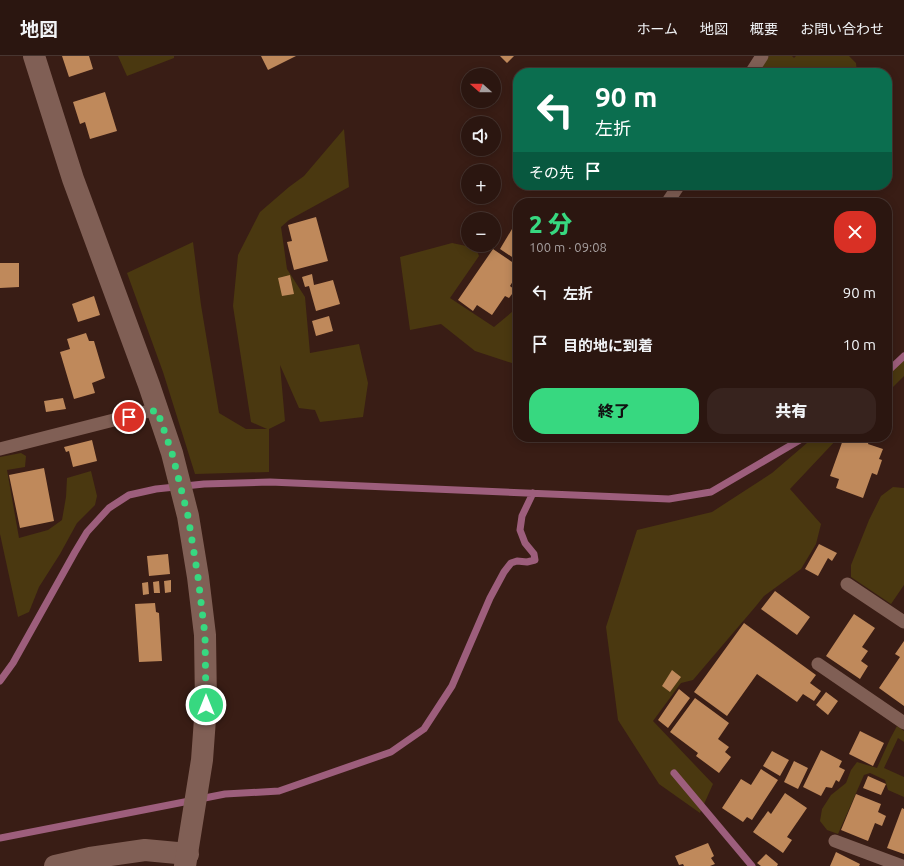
<!DOCTYPE html>
<html lang="ja">
<meta charset="utf-8">
<style>
:root{--surface:#2b1610;--page:#37231e;--text:#f1f3f6;--muted:#a69f9f;--line:#473530;--accent:#37d880}
body{margin:0;font-family:Ubuntu,"Noto Sans JP",sans-serif;background:var(--page);color:var(--text);height:100vh;display:flex;flex-direction:column;font-size:15px;white-space:nowrap}
*{box-sizing:border-box;margin:0}
p{font-size:13px;color:var(--muted)}
.icon{flex:none;width:22px;height:22px;fill:none;stroke:currentColor;stroke-width:2;stroke-linecap:round;stroke-linejoin:round}
.map{position:relative;flex:1;overflow:hidden}
.details{position:absolute;left:513px;top:142px;width:379px;height:244px;display:flex;flex-direction:column;background:var(--surface);border-radius:16px;box-shadow:0 2px 10px #0003,0 0 0 1px var(--line)}
.details>*{flex:none}
.banner{position:absolute;left:513px;top:12px;width:379px;height:122px;border-radius:16px;box-shadow:0 2px 10px #0003,0 0 0 1px var(--line);background:#0b6e4f;color:#fff;overflow:hidden}
.needle{width:26px;rotate:291deg}
.fabs{position:absolute;left:461px;top:12px;display:grid;gap:8px}
.fabs a{display:grid;place-items:center;width:40px;height:40px;border-radius:50%;background:var(--surface);box-shadow:0 2px 10px #0003,0 0 0 1px var(--line);font-size:20px}
.pin{position:absolute;display:grid;place-items:center;width:34px;height:34px;color:#fff;margin:-17px;border:2px solid #fff;border-radius:50%;box-shadow:0 1px 4px #0007}
.me{position:absolute;width:44px;margin:-22px;rotate:0deg;stroke-linejoin:round;filter:drop-shadow(0 0 3px #0008)}
.turn{display:flex;align-items:center;gap:14px;height:84px;padding:0 16px;font-size:18px}
.turn .icon{width:52px;height:52px;stroke-width:2.5}
.turn b{display:block;font-size:28px;line-height:34px}
.then{display:flex;align-items:center;height:38px;padding:0 16px;background:#0003;gap:8px;font-size:15px}
.round{display:grid;place-items:center;flex:none;width:42px;height:42px;border-radius:16px;background:var(--page)}
.head{display:flex;align-items:center;justify-content:space-between;height:68px;padding:0 16px}
h1{font-size:24px;font-weight:800;line-height:30px;color:var(--accent)}
.button{display:flex;gap:8px;margin-top:auto;padding:8px 16px}
.button a{flex:1;height:46px;border-radius:16px;background:var(--accent);color:#111;font-size:16px;font-weight:800;line-height:46px;text-align:center}
.button a+a{background:var(--page);color:var(--text)}
ul{padding:0;list-style:none}
li{display:flex;align-items:center;gap:12px;height:52px;padding:0 16px}
li div{flex:1}
li b{display:block;font-size:15px}
li em{font-style:normal}
header{display:flex;align-items:center;gap:24px;box-sizing:border-box;height:56px;padding:0 20px;background:var(--surface);border-bottom:1px solid var(--line)}
header strong{font-size:19px}
nav{display:flex;gap:22px;margin-inline-start:auto;font-size:14px}
.map>svg:first-child{display:block}
.green{fill:#4a3810}
.lines{fill:none;stroke-linecap:round;stroke-linejoin:round}
.stream{stroke:#9d5e7c;stroke-width:7}
.building{fill:#bf895b}
.service{stroke:#805f55;stroke-width:13}
.minor{stroke:#805f55;stroke-width:22}
.tertiary{stroke:#805f55;stroke-width:22}
.route{stroke:#37d880;stroke-width:7;stroke-dasharray:0 12.6}
</style>
<header>
<strong>地図</strong>
<nav><a>ホーム</a><a>地図</a><a>概要</a><a>お問い合わせ</a></nav>
</header>
<div class="map">
<svg width="904" height="810" viewBox="0 0 904 810">
<rect width="100%" height="100%" fill="#391d15"/>
<!-- green -->
<path class="green" d="M118 0H174V2L127 20Z
M769 0H792L794 2 796 0H849L856 7 857 17H758Z
M344 73 349 131 289 164 281 171 287 213 305 241 310 297 359 288 368 327 363 361 320 366 315 354 299 352 280 309 285 365 269 373V416L195 418 163 316 127 217 193 186 201 249 219 357 246 373H267L251 366 233 250 238 199 260 156 289 131 304 120Z
M452 187 476 192 479 200 450 242 494 271 518 251V309L475 295 441 268 410 274 400 201Z
M904 304V320L887 337V319Z
M814 381H839L790 433 821 468 816 488 801 513 764 540 756 550 693 624 681 627 653 665 713 728 700 757 659 728 618 664 606 571 637 474 712 456 772 417Z
M21 397 26 400 25 411 7 414 19 482 48 474 62 464 66 441 67 422 91 415 97 440 95 449 77 467 60 498 39 531 29 556 18 561 0 478V401Z
M893 431 904 432V529L891 548 851 521V509L869 464 881 440Z
M897 670 904 675V686L898 682 884 712 904 721V741L888 734 885 724 870 717 864 719 838 778 827 774 820 765 822 753 831 739 846 727 851 714 857 706 877 712 890 683Z"/>
<g class="lines">
<!-- stream -->
<path class="stream" d="M887 316 904 300
M0 625 13 607 75 496 87 476 109 452 129 439 156 433 204 428 270 426 669 443 711 436 805 381
M674 717 752 810
M0 782 225 738 279 735 391 696 424 673 452 630 490 542 504 516 511 507 517 505 527 506 535 504 534 498 525 487 520 474 522 460 533 437"/>
</g>
<!-- building -->
<path class="building" d="M62 0H89L93 13 69 21Z
M261 0H296L268 14Z
M500 0H514L507 7Z
M105 36 117 75 90 83 85 66 80 68 73 46Z
M316 161 328 205 294 214 287 186 292 185 288 169Z
M512 173 518 177V205L500 193Z
M493 193 518 210 513 217 516 220 510 230 515 234 509 242 505 240 492 259 477 249 473 255 458 244Z
M0 207H19V231L0 232Z
M312 218 314 229 333 224 340 248 316 255 309 230 305 231 302 221Z
M290 219 294 238 282 240 278 222Z
M94 240 100 259 78 266 72 248Z
M329 260 333 275 316 280 312 265Z
M86 277 89 285H94L105 322 92 327 95 337 74 343 60 296 70 293 67 283Z
M63 342 66 353 46 356 44 345Z
M844 381H870L868 388 883 393 879 403 882 404 877 419 872 417 863 442 836 432 839 423 830 420Z
M92 384 97 405 73 411 69 395 66 396 64 391Z
M44 412 54 465 20 472 9 419Z
M819 488 837 497 832 505 828 502 818 520 805 513Z
M168 498 170 518 149 520 147 500Z
M171 524V536L165 537 164 525Z
M159 525 160 537H154L153 526Z
M148 526 149 538 143 539 142 527Z
M775 535 810 561 797 579 761 553Z
M155 547 156 556 159 557 162 605 139 606 135 548Z
M854 558 875 572 862 591 868 595 861 605 868 610 860 623 826 600Z
M744 567 816 619 810 627 821 635 814 645 803 638 797 646 757 618 727 660 694 636Z
M904 585V650L879 632 900 601 895 598Z
M672 614 681 621 670 636 662 630Z
M679 633 690 642 668 672 658 664Z
M826 636 838 645 828 659 816 649Z
M695 642 729 667 718 683 729 691 725 696 731 701 719 717 696 700 698 697 670 676Z
M860 675 884 687 873 710 849 698Z
M821 694 842 705 839 711 845 714 839 726 836 724 832 732 826 731 821 740 803 731Z
M772 695 789 704 780 720 763 710Z
M794 705 808 712 798 733 784 726Z
M761 713 778 724 752 764 747 761 743 766 722 752 741 723 751 729Z
M868 720 886 728 881 739 863 732Z
M785 737 807 752 787 781 792 784 783 797 753 776 768 755 771 758Z
M856 738 881 748 878 756 886 760 882 770 875 767 868 785 841 774Z
M902 752 904 753V798L887 792Z
M708 787 714 800 711 802 715 808 710 810H684L683 808 679 809 675 800Z
M836 796 860 808 859 810H830Z
M766 798 778 808 777 810H761L757 807Z"/>
<g class="lines">
<!-- service -->
<path class="service" d="M751 17 762 0
M667 147 679 129
M0 393 157 353
M847 528 904 566
M818 608 904 667
M835 785 902 810"/>
<!-- minor -->
<path class="minor" d="M55 810 90 802 145 794 188 798"/>
<!-- tertiary -->
<path class="tertiary" d="M34 0 73 123 149 329 172 397 188 460 198 521 205 579 206 649 202 704 185 810"/>
</g>
<g class="lines">
<!-- route -->
<path class="route" d="M129 361 157 354 172 397 188 460 198 521 205 579 206 649"/>
</g>
</svg>
<div class="fabs">
<a><svg class="needle" viewBox="-14 -14 28 28"><path d="M0-13l5 13h-10z" fill="#e53935"/><path d="M0 13l5-13h-10z" fill="#a69f9f"/></svg></a>
<a><svg class="icon" aria-label="sound" viewBox="0 0 24 24"><path d="M4 9h4l5-4v14l-5-4H4zM17 9q2 3 0 6"/></svg></a>
<a>+</a>
<a>−</a>
</div>
<div class="pin" style="left:129px;top:361px;background:#d93025"><svg class="icon" aria-label="arrive" viewBox="0 0 24 24"><path d="M6 21V4h12l-3 4 3 4H6"/></svg></div>
<svg class="me" style="left:206px;top:649px" viewBox="-20 -20 40 40"><circle r="17" fill="#37d880" stroke="#fff" stroke-width="3"/><path d="M0-11L8 9 0 5-8 9z" fill="#fff"/></svg>
<div class="banner">
<div class="turn"><svg class="icon" aria-label="left" viewBox="0 0 24 24"><path d="M17 20v-9H6M10 6l-5 5 5 5"/></svg><div><b>90 m</b>左折</div></div>
<div class="then">その先<svg class="icon" aria-label="arrive" viewBox="0 0 24 24"><path d="M6 21V4h12l-3 4 3 4H6"/></svg></div>
</div>
<section class="details">
<div class="head"><div><h1>2 分</h1><p>100 m · 09:08</p></div><a class="round" style="background:#d93025;color:#fff"><svg class="icon" aria-label="close" viewBox="0 0 24 24"><path d="M6 6l12 12M18 6L6 18"/></svg></a></div>
<ul>
<li><svg class="icon" aria-label="left" viewBox="0 0 24 24"><path d="M17 20v-9H6M10 6l-5 5 5 5"/></svg><div><b>左折</b></div><em>90 m</em></li>
<li><svg class="icon" aria-label="arrive" viewBox="0 0 24 24"><path d="M6 21V4h12l-3 4 3 4H6"/></svg><div><b>目的地に到着</b></div><em>10 m</em></li>
</ul>
<div class="button"><a>終了</a><a>共有</a></div>
</section>
</div>
